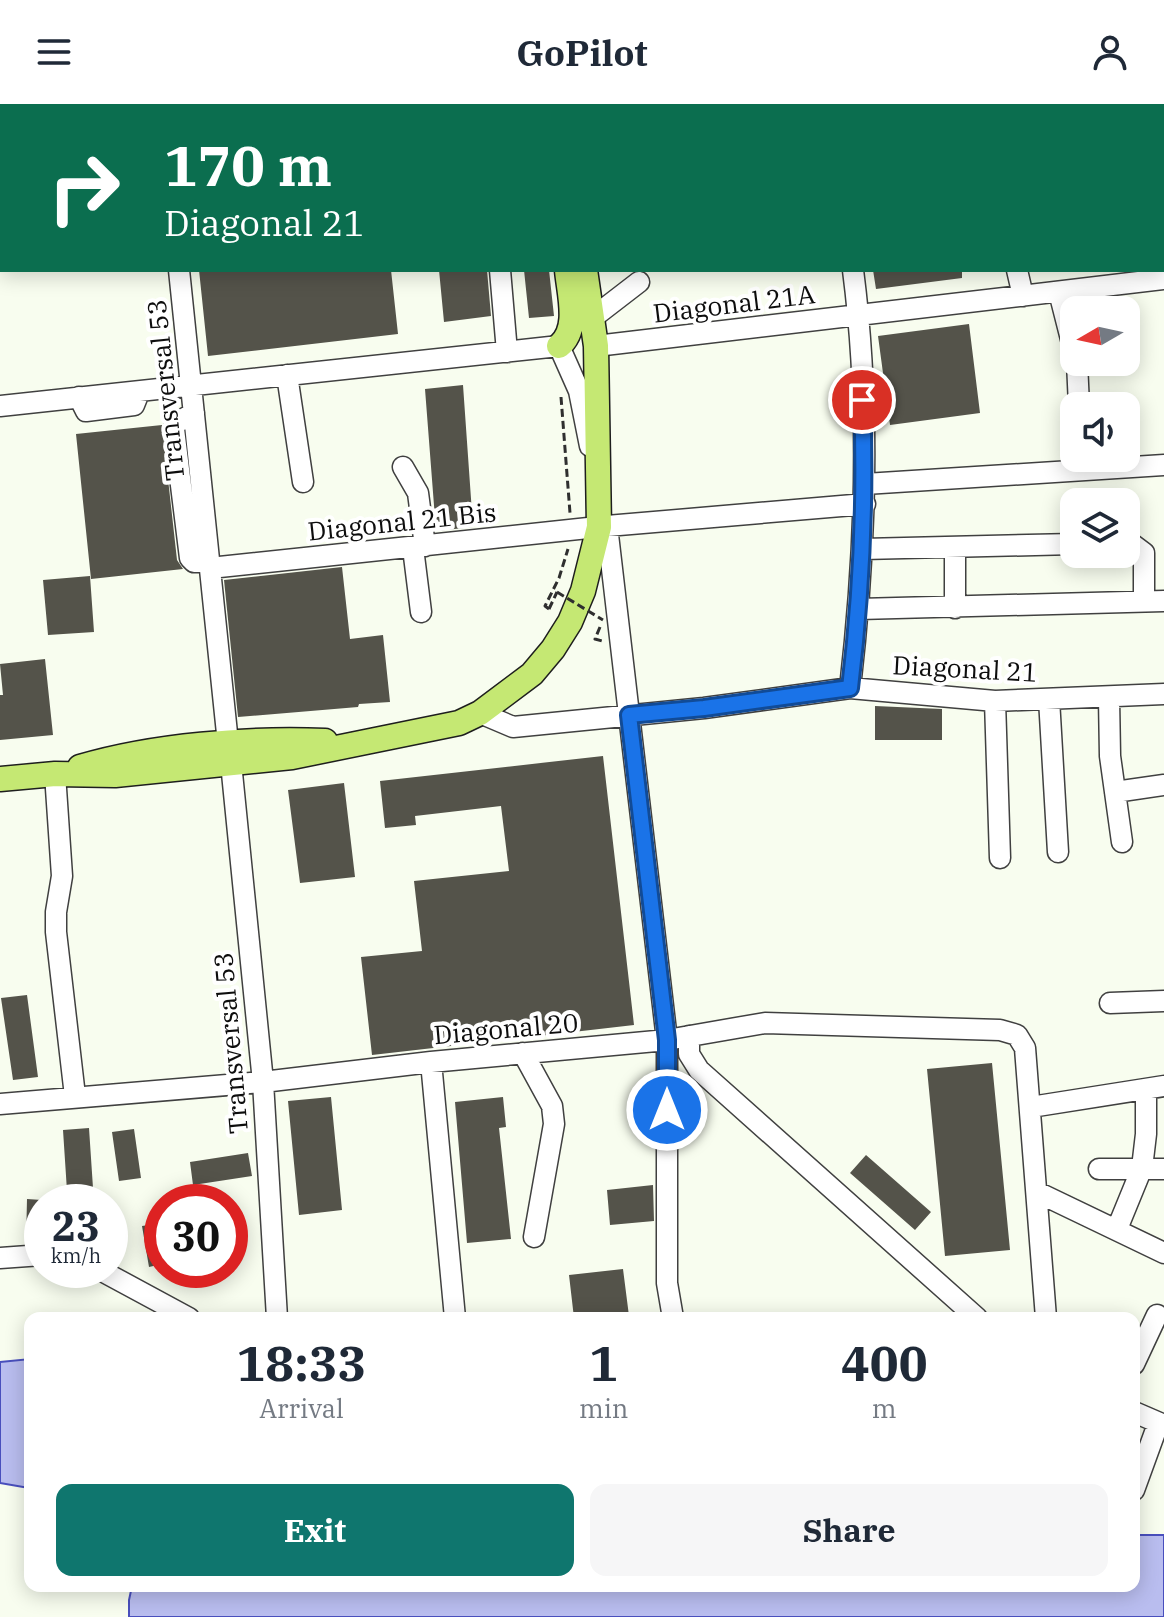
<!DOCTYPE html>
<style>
:root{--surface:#fff;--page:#f6f6f7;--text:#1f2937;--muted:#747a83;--accent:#0f766e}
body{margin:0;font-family:"IBM Plex Serif",serif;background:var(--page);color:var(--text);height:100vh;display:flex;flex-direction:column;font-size:30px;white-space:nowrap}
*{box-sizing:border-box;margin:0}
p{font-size:26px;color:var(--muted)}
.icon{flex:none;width:44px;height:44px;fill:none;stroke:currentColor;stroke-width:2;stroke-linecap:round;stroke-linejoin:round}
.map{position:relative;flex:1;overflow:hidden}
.side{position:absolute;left:24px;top:1208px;width:1116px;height:280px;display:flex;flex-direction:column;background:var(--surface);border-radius:16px;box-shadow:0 4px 20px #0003}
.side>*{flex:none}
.top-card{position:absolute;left:0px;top:0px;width:1164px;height:168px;box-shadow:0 4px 20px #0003;background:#0b6e4f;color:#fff;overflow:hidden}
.needle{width:52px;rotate:261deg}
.buttons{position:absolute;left:1060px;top:192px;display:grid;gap:16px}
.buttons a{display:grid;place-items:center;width:80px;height:80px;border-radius:16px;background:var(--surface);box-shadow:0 4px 20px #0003;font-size:40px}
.speed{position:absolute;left:24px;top:1080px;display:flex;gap:16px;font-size:40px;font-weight:700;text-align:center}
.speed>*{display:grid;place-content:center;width:104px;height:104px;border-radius:50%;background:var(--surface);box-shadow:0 4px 20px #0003;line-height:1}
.speed small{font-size:20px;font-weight:400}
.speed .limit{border:12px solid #d22;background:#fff;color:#111}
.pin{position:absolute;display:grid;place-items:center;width:68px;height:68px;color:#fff;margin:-34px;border:4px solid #fff;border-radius:50%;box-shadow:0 2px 8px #0007}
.me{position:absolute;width:88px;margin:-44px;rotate:0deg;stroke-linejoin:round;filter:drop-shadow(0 0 6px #0008)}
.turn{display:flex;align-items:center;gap:28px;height:168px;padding:0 32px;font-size:36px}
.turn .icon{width:104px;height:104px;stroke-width:2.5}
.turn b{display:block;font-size:56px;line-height:68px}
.eta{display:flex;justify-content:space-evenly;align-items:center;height:136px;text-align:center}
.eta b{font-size:48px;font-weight:700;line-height:56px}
.action{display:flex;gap:16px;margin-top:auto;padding:16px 32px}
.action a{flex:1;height:92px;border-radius:16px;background:var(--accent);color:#fff;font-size:32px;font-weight:700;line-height:92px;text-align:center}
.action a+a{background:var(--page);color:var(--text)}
header{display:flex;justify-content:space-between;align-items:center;height:104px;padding:0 32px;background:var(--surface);font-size:36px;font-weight:700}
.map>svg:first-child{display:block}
.water{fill:#b9bdef;stroke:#494fbd;stroke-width:2}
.building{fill:#54534a}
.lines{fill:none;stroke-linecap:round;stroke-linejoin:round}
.minor-casing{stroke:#404040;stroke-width:23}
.major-casing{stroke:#1e1e1e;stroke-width:27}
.path{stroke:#2f2f2f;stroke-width:3;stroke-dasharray:8 4;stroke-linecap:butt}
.minor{stroke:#fff;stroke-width:20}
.major{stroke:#c5e873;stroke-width:24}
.path-bridge{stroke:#2f2f2f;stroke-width:3;stroke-dasharray:8 4;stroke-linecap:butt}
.route-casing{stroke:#114b97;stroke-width:20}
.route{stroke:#1a73e8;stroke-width:14}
.labels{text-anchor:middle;stroke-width:8;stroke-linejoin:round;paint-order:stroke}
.street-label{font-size:26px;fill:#0d0d0d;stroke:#fff}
</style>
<header><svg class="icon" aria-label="menu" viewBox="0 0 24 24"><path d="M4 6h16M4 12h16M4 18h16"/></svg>GoPilot<svg class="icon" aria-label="person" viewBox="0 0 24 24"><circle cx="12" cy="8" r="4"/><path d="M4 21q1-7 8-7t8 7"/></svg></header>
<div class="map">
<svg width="1164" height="1513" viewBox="0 0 1164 1513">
<rect width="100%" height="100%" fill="#f8fdef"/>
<!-- water -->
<path class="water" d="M30 1255V1384H29L0 1379V1258Z
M1134 1431H1164V1513H129V1496L132 1482H1134Z"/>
<!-- building -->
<path class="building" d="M199 166H391L398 230 208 252Z
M439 166H487L491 212 444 218Z
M524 166H549L554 212 529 214Z
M873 166H962V174L876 185Z
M969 220 980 309 890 321 878 232Z
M463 281 473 423 436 427 425 285Z
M162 321 177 456 183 465 91 475 76 330Z
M342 463 350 535 383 531 390 598 359 600 358 603 238 613 224 476Z
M90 472 94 528 48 531 43 476Z
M45 555 53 631 0 636V591H3L0 560Z
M875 602 942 605V636H875Z
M603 652 634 921 372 951 361 853 422 847 414 777 509 767 501 702 415 712 416 721 385 724 380 677Z
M344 679 355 773 300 779 288 686Z
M27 891 38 973 13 976 1 894Z
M992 959 1010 1146 945 1152 927 965Z
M331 993 342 1106 299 1111 288 997Z
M503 993 506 1023 499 1024 511 1135 467 1139 455 998Z
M89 1024 93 1084 67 1087 63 1026Z
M134 1025 141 1074 119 1077 112 1028Z
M248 1049 252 1072 193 1081 190 1058Z
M866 1051 931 1108 915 1126 850 1069Z
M653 1081 654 1117 610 1121 607 1086Z
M27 1095 42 1096V1138L26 1139Z
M162 1119V1160L149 1163 142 1122Z
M623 1165 629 1212 574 1214 569 1171Z"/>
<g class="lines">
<defs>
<path id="minor" d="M50 0V2
M162 0 163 2
M833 0V2
M988 0V2
M179 166 228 639
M500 166 507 248
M1017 166 1023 192
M1059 188 1074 247
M591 215 639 178
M596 242 1164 175
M1077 258 1079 302
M287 271 303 378
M79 293 86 307 134 301 138 291
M0 302 559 242 579 287 590 342
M194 309 176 319 174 325 190 454 194 458H209
M403 363 418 389 425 442
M865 380 1164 361
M607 422 667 936V1179L673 1214
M1126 439 1132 440 1144 449V497
M955 443V504
M413 444 421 508
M863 445 1074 440
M210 464 607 422 865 400
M859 505 1164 497
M850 584C866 445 871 305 853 166
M1109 594 1110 652 1122 738
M1049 595 1058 748
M995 597 1000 754
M480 609 513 623 704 604 850 584 995 597 1164 590
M231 659 263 978 277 1214
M55 670 62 772 56 808V828L75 992
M1115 688 1164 681
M1110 899 1164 897
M689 932V950L699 966 977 1214
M523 949 552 1002 554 1020 534 1133
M431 958 455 1214
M0 1000 263 978 431 958 667 936 765 919 1000 926 1017 931 1025 944 1046 1214
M1031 1003 1164 982
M1099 1065H1164
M1037 1088 1164 1149
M1117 1125 1142 1064 1146 1030V986
M0 1154 42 1151
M100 1166 189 1214
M1134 1260 1157 1211
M1134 1308 1164 1321
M1134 1386 1158 1320"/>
<path id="major" d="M549 0 550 2
M567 0V2
M559 242C580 225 569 190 567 166
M80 663C154 641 248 634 325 637
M0 675 55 670 115 671 292 653 459 619 480 609 532 570 553 545 570 518 583 487 599 423 596 242 585 166"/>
</defs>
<!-- minor casing -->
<use href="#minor" class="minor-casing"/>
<!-- major casing -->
<use href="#major" class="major-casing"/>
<!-- path -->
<path class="path" d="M561 293 570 409
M549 505 545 502 559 474 568 445
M549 505 557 488
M600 523 595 535 602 537"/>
<!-- minor -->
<use href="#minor" class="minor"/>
<!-- major -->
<use href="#major" class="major"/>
<!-- path-bridge -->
<path class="path-bridge" d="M557 488 603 516"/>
</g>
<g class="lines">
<defs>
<path id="route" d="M667 1006V936L629 611 704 604 850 584C862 485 866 396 862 296"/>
</defs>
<!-- route casing -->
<use href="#route" class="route-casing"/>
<!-- route -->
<use href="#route" class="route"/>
</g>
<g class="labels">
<!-- street labels -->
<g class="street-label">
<text transform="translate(734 200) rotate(-7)" y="9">Diagonal 21A</text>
<text transform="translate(166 286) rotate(-96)" y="9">Transversal 53</text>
<text transform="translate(402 418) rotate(-6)" y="9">Diagonal 21 Bis</text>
<text transform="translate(965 565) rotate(3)" y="9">Diagonal 21</text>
<text transform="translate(506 925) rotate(-5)" y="9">Diagonal 20</text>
<text transform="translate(231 939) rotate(-95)" y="9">Transversal 53</text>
</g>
</g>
</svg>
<div class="buttons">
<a><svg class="needle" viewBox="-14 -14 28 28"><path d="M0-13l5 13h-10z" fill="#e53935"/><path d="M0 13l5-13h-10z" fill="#747a83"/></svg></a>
<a><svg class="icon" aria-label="sound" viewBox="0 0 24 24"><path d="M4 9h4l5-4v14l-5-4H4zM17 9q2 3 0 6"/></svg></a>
<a><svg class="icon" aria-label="layers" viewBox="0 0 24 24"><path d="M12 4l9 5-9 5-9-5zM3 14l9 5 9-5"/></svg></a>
</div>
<div class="speed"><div>23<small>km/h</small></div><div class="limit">30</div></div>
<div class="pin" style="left:862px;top:296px;background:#d93025"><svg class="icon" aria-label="arrive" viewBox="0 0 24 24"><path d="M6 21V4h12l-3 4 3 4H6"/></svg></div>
<svg class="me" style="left:667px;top:1006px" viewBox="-20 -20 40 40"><circle r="17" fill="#1a73e8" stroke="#fff" stroke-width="3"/><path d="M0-11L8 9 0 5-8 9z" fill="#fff"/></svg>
<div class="top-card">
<div class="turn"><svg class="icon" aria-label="right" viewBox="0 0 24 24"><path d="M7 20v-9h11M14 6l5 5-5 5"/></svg><div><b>170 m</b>Diagonal 21</div></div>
</div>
<section class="side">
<div class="eta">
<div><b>18:33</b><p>Arrival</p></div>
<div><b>1</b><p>min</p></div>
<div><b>400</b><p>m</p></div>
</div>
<div class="action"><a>Exit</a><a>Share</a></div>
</section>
</div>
